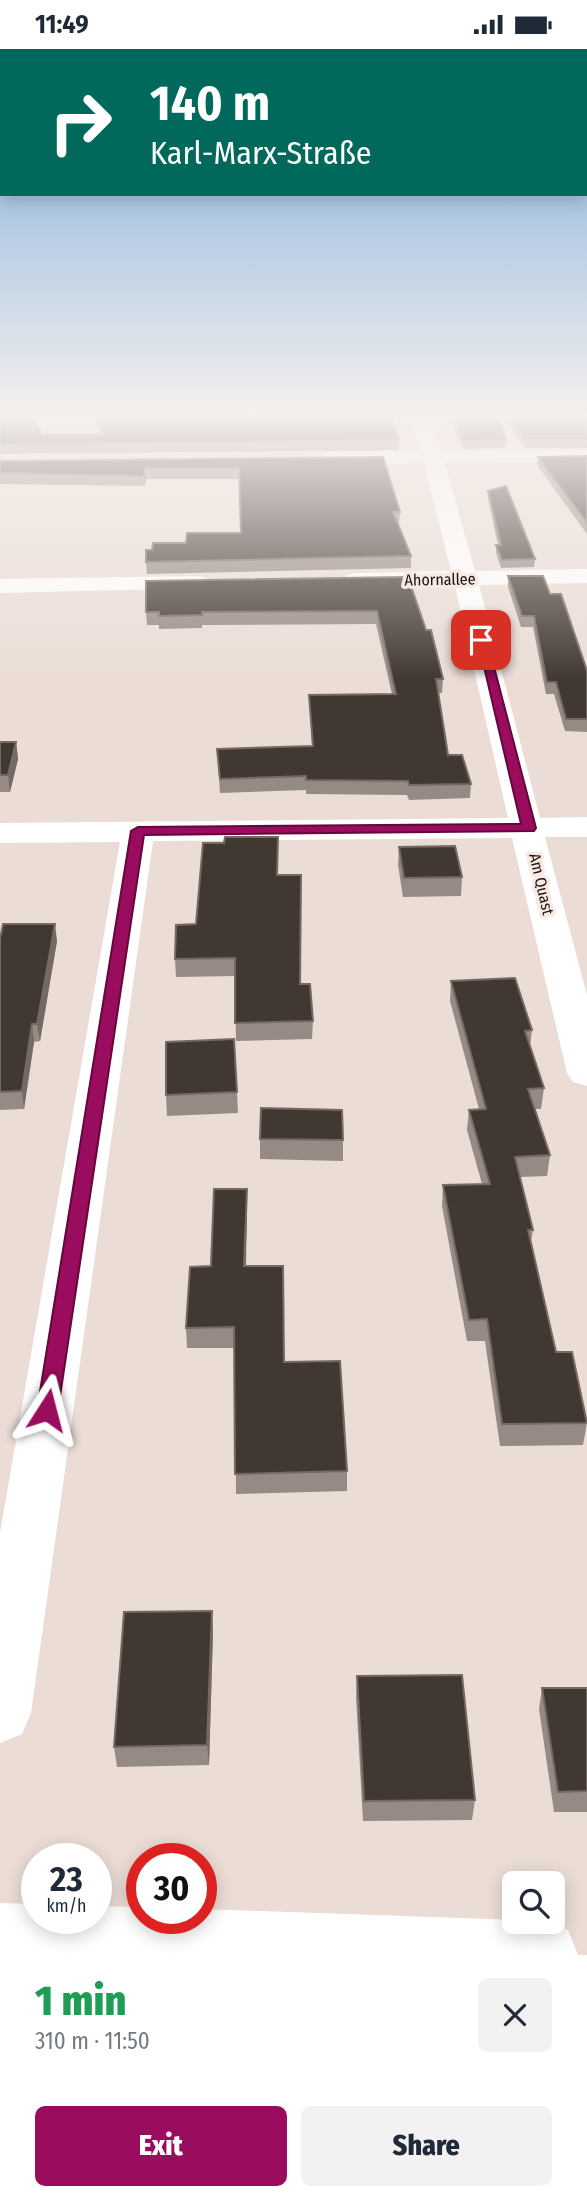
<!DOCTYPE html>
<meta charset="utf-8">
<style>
:root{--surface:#fff;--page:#f2f2f3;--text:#1f2937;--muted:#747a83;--accent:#9a0c5d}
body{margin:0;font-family:"Fira Sans Condensed",sans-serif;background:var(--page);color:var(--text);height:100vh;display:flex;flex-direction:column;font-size:26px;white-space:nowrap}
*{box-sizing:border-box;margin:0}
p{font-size:23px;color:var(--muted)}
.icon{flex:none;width:38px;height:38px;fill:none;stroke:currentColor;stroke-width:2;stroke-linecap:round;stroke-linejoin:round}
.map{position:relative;height:1906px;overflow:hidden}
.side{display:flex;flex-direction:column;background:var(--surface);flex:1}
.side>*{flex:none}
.banner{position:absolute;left:0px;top:0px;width:588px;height:147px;box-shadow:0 4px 18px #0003;background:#00695c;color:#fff;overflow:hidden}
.buttons{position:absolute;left:502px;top:1822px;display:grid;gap:14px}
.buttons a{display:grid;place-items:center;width:63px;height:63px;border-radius:10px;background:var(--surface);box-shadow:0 4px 18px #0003;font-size:35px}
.speed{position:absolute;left:21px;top:1794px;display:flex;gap:14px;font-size:35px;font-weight:700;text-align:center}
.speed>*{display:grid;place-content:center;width:91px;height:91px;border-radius:50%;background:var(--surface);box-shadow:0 4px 18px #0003;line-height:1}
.speed small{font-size:18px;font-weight:400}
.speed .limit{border:10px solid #d22;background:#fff;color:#111}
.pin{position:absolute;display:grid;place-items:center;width:60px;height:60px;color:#fff;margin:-30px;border-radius:14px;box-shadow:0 4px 10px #0006}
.me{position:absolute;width:77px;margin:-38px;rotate:9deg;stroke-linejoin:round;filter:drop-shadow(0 0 5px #0008)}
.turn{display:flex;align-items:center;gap:24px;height:147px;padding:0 35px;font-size:32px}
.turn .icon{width:91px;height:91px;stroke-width:2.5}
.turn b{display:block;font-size:49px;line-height:60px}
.round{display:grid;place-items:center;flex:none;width:74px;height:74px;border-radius:10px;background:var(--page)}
.head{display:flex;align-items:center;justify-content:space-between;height:119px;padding:0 35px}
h1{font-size:42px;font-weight:800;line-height:52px;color:#1e9e55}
.primary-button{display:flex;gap:14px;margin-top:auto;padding:14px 35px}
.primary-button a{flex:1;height:80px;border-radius:10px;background:var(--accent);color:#fff;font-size:28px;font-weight:800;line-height:80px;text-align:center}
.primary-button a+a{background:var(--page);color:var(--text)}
.status{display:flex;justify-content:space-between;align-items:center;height:49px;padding:0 35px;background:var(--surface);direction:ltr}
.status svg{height:19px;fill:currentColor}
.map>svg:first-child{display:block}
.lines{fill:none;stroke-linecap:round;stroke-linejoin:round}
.minor{fill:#fff;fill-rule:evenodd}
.wall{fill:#968a84}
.shaded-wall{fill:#756a63}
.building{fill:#423832;stroke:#756a63;stroke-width:2}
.route{fill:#9a0c5d;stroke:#64083c;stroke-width:2}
.labels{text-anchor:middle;stroke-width:7;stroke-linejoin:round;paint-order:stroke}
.far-street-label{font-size:16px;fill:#191512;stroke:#f8eae3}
</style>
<div class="status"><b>11:49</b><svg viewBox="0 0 49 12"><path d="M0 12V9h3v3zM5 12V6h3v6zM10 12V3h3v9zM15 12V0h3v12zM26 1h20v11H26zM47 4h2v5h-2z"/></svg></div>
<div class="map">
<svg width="587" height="1906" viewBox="0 0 587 1906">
<rect width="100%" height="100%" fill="#ebddd6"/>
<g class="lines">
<!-- minor -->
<path class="minor" d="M409 364H427L441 402 587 401V413L445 414 475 522 587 520V534L479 536 540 769 587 768V788H545L587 946V1037L573 1033 567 1024 512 789 153 792 31 1664 22 1685 0 1694V1484L120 793 0 794V774L508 769 455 537 356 538 347 536 344 531 347 526 356 524 451 522 424 414 331 415 324 413 321 409 324 405 331 403 421 402Z
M197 527 206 529 209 534 206 539 0 544V530Z
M0 1854 37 1855V1869H96V1857L142 1858V1869H201V1860L547 1872 568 1881 578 1906H0Z"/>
</g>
<!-- wall -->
<path class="wall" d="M0 364 42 385H100L94 364H390L399 391V401L0 405Z
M445 364H498L506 391 505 399 464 400Z
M499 364H587V399H525Z
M587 407V485L537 416 538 408Z
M383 408 400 463 399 474H398L411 507V519L147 525 146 513 152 501 241 484 239 430H146L144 437 0 435V412Z
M488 442 535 510 534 518 501 519 496 504V496H498L488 449Z
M508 527 550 545 587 622V683L565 682 554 645H546L533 578H521L508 538Z
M408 528 443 630 442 644H438L448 706 471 735 470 749 409 751 407 746 306 745V741L220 744 217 700 312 697 309 646 392 645 376 575 202 576V579L159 580V576H147L146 563Z
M0 693H16L18 710 10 743H0Z
M399 798 462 828 461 847 403 848 398 816Z
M277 826 300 935 313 972 312 990 236 992 235 927 176 928 175 910 196 875Z
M0 890 57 892 40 992 34 993 24 1060 0 1061Z
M451 932 532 981 530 998 544 1039 541 1060H534L550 1106 547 1127 520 1128 533 1181 531 1193 556 1303 587 1374 583 1396 500 1397 485 1292H467L442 1157 443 1136 482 1135 467 1081 469 1061 479 1060 450 952Z
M237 1043 238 1064 167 1067 166 1046Z
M260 1090 343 1091V1112L260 1110Z
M247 1160 246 1217 284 1313 347 1422V1442L236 1445 235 1299H187L186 1279 211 1217Z
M213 1583 209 1716 117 1718 114 1698Z
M357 1627 475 1751 472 1771 363 1772 356 1648Z
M542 1639H587V1763H554L539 1660Z"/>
<!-- shaded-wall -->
<path class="shaded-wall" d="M145 419 146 430 144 437V427Z
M16 693 18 710 10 743 8 726Z
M55 875 57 892 40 992 37 975Z
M32 975 34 993 24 1060 22 1042Z
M247 1140V1160L245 1238 244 1217Z
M212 1562 213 1583 209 1716 207 1696Z"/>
<!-- building -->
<path class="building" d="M0 364H33L42 385H102L96 364H390L399 391 0 395Z
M450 364H498L506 391 465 392Z
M506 364H587V391H525Z
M587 407V474L538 408Z
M383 408 400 463H393L411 507 146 513V501H152L153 494H186L187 484H241L239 419H145L144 427 0 424V412Z
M506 437 535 510 502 511 496 496H501L488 442Z
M508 527H543L550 545H561L587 622V670H566L556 633H547L534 567H522Z
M408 528 426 581H431L443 630H436L448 706H462L471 735 409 736 408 732 306 731V727L220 730 217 700 313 697 309 646 396 645 377 562 202 563V566L159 567V563H146V532Z
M0 693H16L8 726H0Z
M225 788H278L277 826H301L300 935H310L313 972 235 974V909L175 910 176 876 196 875 203 794H224Z
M455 797 462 828 404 829 399 798Z
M3 875H55L37 975H32L22 1042 0 1043V890Z
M515 929 532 981 525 982 544 1039 528 1040 550 1106 515 1108 533 1181H528L556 1303H572L587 1374 502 1375 487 1270 469 1271 443 1136 490 1135 469 1061 486 1060 451 932Z
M234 990 237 1043 166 1046V993Z
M261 1059 342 1061 343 1091 260 1090Z
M214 1140H247L244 1217H283L284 1313 340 1312 347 1422 235 1425 234 1278 186 1279 190 1218 211 1217Z
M212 1562 207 1696 114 1698 124 1563Z
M462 1626 475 1751 364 1752 357 1627Z
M542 1639H587V1742L558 1743Z"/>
<!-- sky -->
<linearGradient id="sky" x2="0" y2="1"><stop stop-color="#7ad"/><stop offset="0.58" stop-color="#f6f0ed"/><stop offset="1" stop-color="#f6f0ed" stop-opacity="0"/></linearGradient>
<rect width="587" height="631" fill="url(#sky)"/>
<!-- route -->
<path class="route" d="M477 588 487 591 536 779 534 782 144 786 58 1361 55 1367 47 1369 40 1367 37 1361 131 782 138 778 521 775Z"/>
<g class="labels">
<!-- far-street labels -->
<g class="far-street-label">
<text transform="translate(440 530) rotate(-1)" y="6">Ahornallee</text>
<text transform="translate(542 835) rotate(77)" y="6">Am Quast</text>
</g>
</g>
</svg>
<div class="buttons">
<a><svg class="icon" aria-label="search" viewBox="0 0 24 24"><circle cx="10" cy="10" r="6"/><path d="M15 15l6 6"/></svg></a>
</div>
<div class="speed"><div>23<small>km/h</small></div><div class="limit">30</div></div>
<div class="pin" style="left:481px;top:591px;background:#d93025"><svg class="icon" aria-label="arrive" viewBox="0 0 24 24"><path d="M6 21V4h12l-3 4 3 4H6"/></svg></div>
<svg class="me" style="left:47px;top:1361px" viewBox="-20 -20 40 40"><path d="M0-17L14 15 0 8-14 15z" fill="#9a0c5d" stroke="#fff" stroke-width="4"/></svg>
<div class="banner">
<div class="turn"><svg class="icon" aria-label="right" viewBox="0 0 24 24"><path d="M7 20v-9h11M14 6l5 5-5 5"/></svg><div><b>140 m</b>Karl-Marx-Straße</div></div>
</div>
</div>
<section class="side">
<div class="head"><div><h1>1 min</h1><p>310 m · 11:50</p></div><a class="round"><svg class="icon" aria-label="close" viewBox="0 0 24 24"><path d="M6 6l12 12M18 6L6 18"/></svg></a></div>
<div class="primary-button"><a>Exit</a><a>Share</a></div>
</section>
